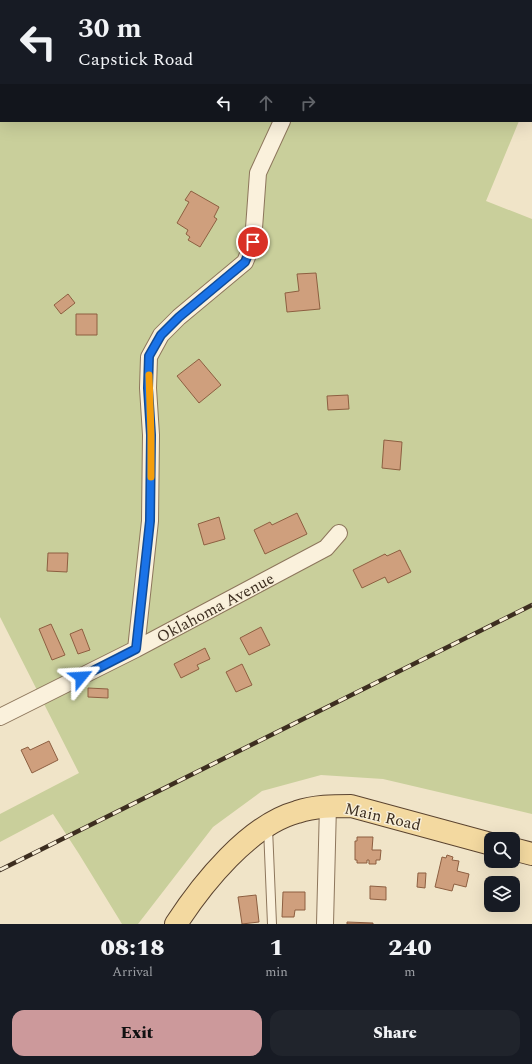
<!DOCTYPE html>
<style>
:root{--surface:#171b24;--page:#20242c;--text:#f1f3f6;--muted:#9ea1a6;--accent:#cc999b}
body{margin:0;font-family:Spectral,serif;background:var(--page);color:var(--text);height:100vh;display:flex;flex-direction:column;font-size:15px;white-space:nowrap}
*{box-sizing:border-box;margin:0}
p{font-size:13px;color:var(--muted)}
.icon{flex:none;width:22px;height:22px;fill:none;stroke:currentColor;stroke-width:2;stroke-linecap:round;stroke-linejoin:round}
.map{position:relative;height:924px;overflow:hidden}
.drawer{display:flex;flex-direction:column;background:var(--surface);flex:1}
.drawer>*{flex:none}
.banner{position:absolute;left:0px;top:0px;width:532px;height:122px;box-shadow:0 4px 16px #0002;background:#171b24;color:var(--text);overflow:hidden}
.tools{position:absolute;left:484px;top:832px;display:grid;gap:8px}
.tools a{display:grid;place-items:center;width:36px;height:36px;border-radius:8px;background:var(--surface);box-shadow:0 4px 16px #0002;font-size:20px}
.pin{position:absolute;display:grid;place-items:center;width:34px;height:34px;color:#fff;margin:-17px;border:2px solid #fff;border-radius:50%;box-shadow:0 1px 4px #0007}
.me{position:absolute;width:44px;margin:-22px;rotate:63deg;stroke-linejoin:round;filter:drop-shadow(0 0 3px #0008)}
.turn{display:flex;align-items:center;gap:14px;height:84px;padding:0 12px;font-size:18px}
.turn .icon{width:52px;height:52px;stroke-width:2.5}
.turn b{display:block;font-size:28px;line-height:34px}
.lanes{display:flex;align-items:center;height:38px;padding:0 12px;background:#0003;justify-content:center;gap:20px;direction:ltr}
.lanes .off{opacity:.35}
.eta{display:flex;justify-content:space-evenly;align-items:center;height:68px;text-align:center}
.eta b{font-size:24px;font-weight:800;line-height:28px}
.button{display:flex;gap:8px;margin-top:auto;padding:8px 12px}
.button a{flex:1;height:46px;border-radius:12px;background:var(--accent);color:#111;font-size:16px;font-weight:800;line-height:46px;text-align:center}
.button a+a{background:var(--page);color:var(--text)}
.map>svg:first-child{display:block}
.green{fill:#c9cf9b}
.building{fill:#cf9f7d;stroke:#8d5f41}
.lines{fill:none;stroke-linecap:round;stroke-linejoin:round}
.lane-casing{stroke:#8d765c;stroke-width:10}
.street-casing{stroke:#8d765c;stroke-width:18}
.primary-casing{stroke:#5b4430;stroke-width:24}
.lane{stroke:#faf1dc;stroke-width:8}
.street{stroke:#faf1dc;stroke-width:16}
.primary{stroke:#f3d9a0;stroke-width:22}
.rail-casing{stroke:#3d2e20;stroke-width:4.5}
.rail{stroke:#f7eed8;stroke-width:3;stroke-dasharray:9;stroke-linecap:butt}
.route-casing{stroke:#114b97;stroke-width:10}
.route{stroke:#1a73e8;stroke-width:7}
.slow{stroke:#f59e0b;stroke-width:7}
.labels{text-anchor:middle;stroke-width:3;stroke-linejoin:round;paint-order:stroke}
.street-label{font-size:16px;fill:#3d2e20;stroke:#f7eed8}
</style>
<div class="map">
<svg width="532" height="924" viewBox="0 0 532 924">
<rect width="100%" height="100%" fill="#f0e4c8"/>
<!-- green -->
<path class="green" d="M0 0H532L531 108V1H1V121H519L486 201 532 219V814L383 779 321 775 262 791 213 827 138 924H122L79 854 53 814 0 842V814L79 773 0 617Z"/>
<!-- building -->
<path class="building" d="M191 191 219 207 214 217 217 219 200 247 188 240 190 237 186 234 188 230 177 223 189 202 185 200Z
M316 273 320 309 287 312 285 293 299 291 297 274Z
M68 294 75 303 61 314 54 305Z
M76 314H97V335H76Z
M199 359 221 385 199 403 177 376Z
M348 395 349 409 328 410 327 396Z
M384 440 402 442 400 470 382 468Z
M297 513 307 534 265 554 254 530 270 522 272 525Z
M219 517 225 539 204 545 198 524Z
M400 550 411 572 388 583 385 577 362 588 353 570 385 554 387 556Z
M48 553H68L67 572 47 571Z
M51 624 65 655 52 660 39 629Z
M261 627 270 645 249 655 240 638Z
M82 629 90 650 78 654 70 634Z
M205 648 210 659 197 665 199 669 181 678 174 664Z
M242 664 252 685 236 692 226 672Z
M88 688 108 689V698L88 697Z
M49 741 58 760 32 773 21 750 28 747 30 750Z
M357 837H373L372 850H381L380 860H376V864H369V860H367V863H357V860H355V841H357Z
M447 855 453 857 452 860 459 861 457 871 469 874 466 887 454 884 452 891 435 887 442 857 446 858Z
M418 873H426L425 888 417 887Z
M370 886 386 887V900L370 899Z
M283 892H305V910H295L294 917H282Z
M256 895 259 922 242 924 238 897Z
M347 922 373 923V924H347Z"/>
<g class="lines">
<defs>
<path id="lane" d="M268 828 272 924"/>
<path id="street" d="M361 1V0
M136 649 150 521 151 435 148 388 149 357 161 335 179 317 245 262 253 242 258 173 282 121
M0 717 136 649 326 548 339 533
M325 924 328 805"/>
<path id="primary" d="M513 849 532 854
M176 924C202 884 249 825 297 812 315 806 333 806 351 806L491 844"/>
</defs>
<!-- lane casing -->
<use href="#lane" class="lane-casing"/>
<!-- street casing -->
<use href="#street" class="street-casing"/>
<!-- primary casing -->
<use href="#primary" class="primary-casing"/>
<!-- lane -->
<use href="#lane" class="lane"/>
<!-- street -->
<use href="#street" class="street"/>
<!-- primary -->
<use href="#primary" class="primary"/>
<defs>
<path id="rail" d="M0 870 532 605"/>
</defs>
<!-- rail casing -->
<use href="#rail" class="rail-casing"/>
<!-- rail -->
<use href="#rail" class="rail"/>
</g>
<g class="lines">
<defs>
<path id="route" d="M81 677 136 649 150 521 151 435 148 388 149 356 161 335 179 317 245 262 253 242"/>
</defs>
<!-- route casing -->
<use href="#route" class="route-casing"/>
<!-- route -->
<use href="#route" class="route"/>
<!-- slow -->
<path class="slow" d="M149 375 151 435V477"/>
</g>
<g class="labels">
<!-- street labels -->
<g class="street-label">
<text transform="translate(215 607) rotate(-28)" y="6">Oklahoma Avenue</text>
<text transform="translate(383 816) rotate(13)" y="6">Main Road</text>
</g>
</g>
</svg>
<div class="tools">
<a><svg class="icon" aria-label="search" viewBox="0 0 24 24"><circle cx="10" cy="10" r="6"/><path d="M15 15l6 6"/></svg></a>
<a><svg class="icon" aria-label="layers" viewBox="0 0 24 24"><path d="M12 4l9 5-9 5-9-5zM3 14l9 5 9-5"/></svg></a>
</div>
<div class="pin" style="left:253px;top:242px;background:#d93025"><svg class="icon" aria-label="arrive" viewBox="0 0 24 24"><path d="M6 21V4h12l-3 4 3 4H6"/></svg></div>
<svg class="me" style="left:81px;top:677px" viewBox="-20 -20 40 40"><path d="M0-17L14 15 0 8-14 15z" fill="#1a73e8" stroke="#fff" stroke-width="4"/></svg>
<div class="banner">
<div class="turn"><svg class="icon" aria-label="left" viewBox="0 0 24 24"><path d="M17 20v-9H6M10 6l-5 5 5 5"/></svg><div><b>30 m</b>Capstick Road</div></div>
<div class="lanes"><svg class="icon" aria-label="left" viewBox="0 0 24 24"><path d="M17 20v-9H6M10 6l-5 5 5 5"/></svg><svg class="icon off" aria-label="ahead" viewBox="0 0 24 24"><path d="M12 20V5M6 11l6-6 6 6"/></svg><svg class="icon off" aria-label="right" viewBox="0 0 24 24"><path d="M7 20v-9h11M14 6l5 5-5 5"/></svg></div>
</div>
</div>
<section class="drawer">
<div class="eta">
<div><b>08:18</b><p>Arrival</p></div>
<div><b>1</b><p>min</p></div>
<div><b>240</b><p>m</p></div>
</div>
<div class="button"><a>Exit</a><a>Share</a></div>
</section>
